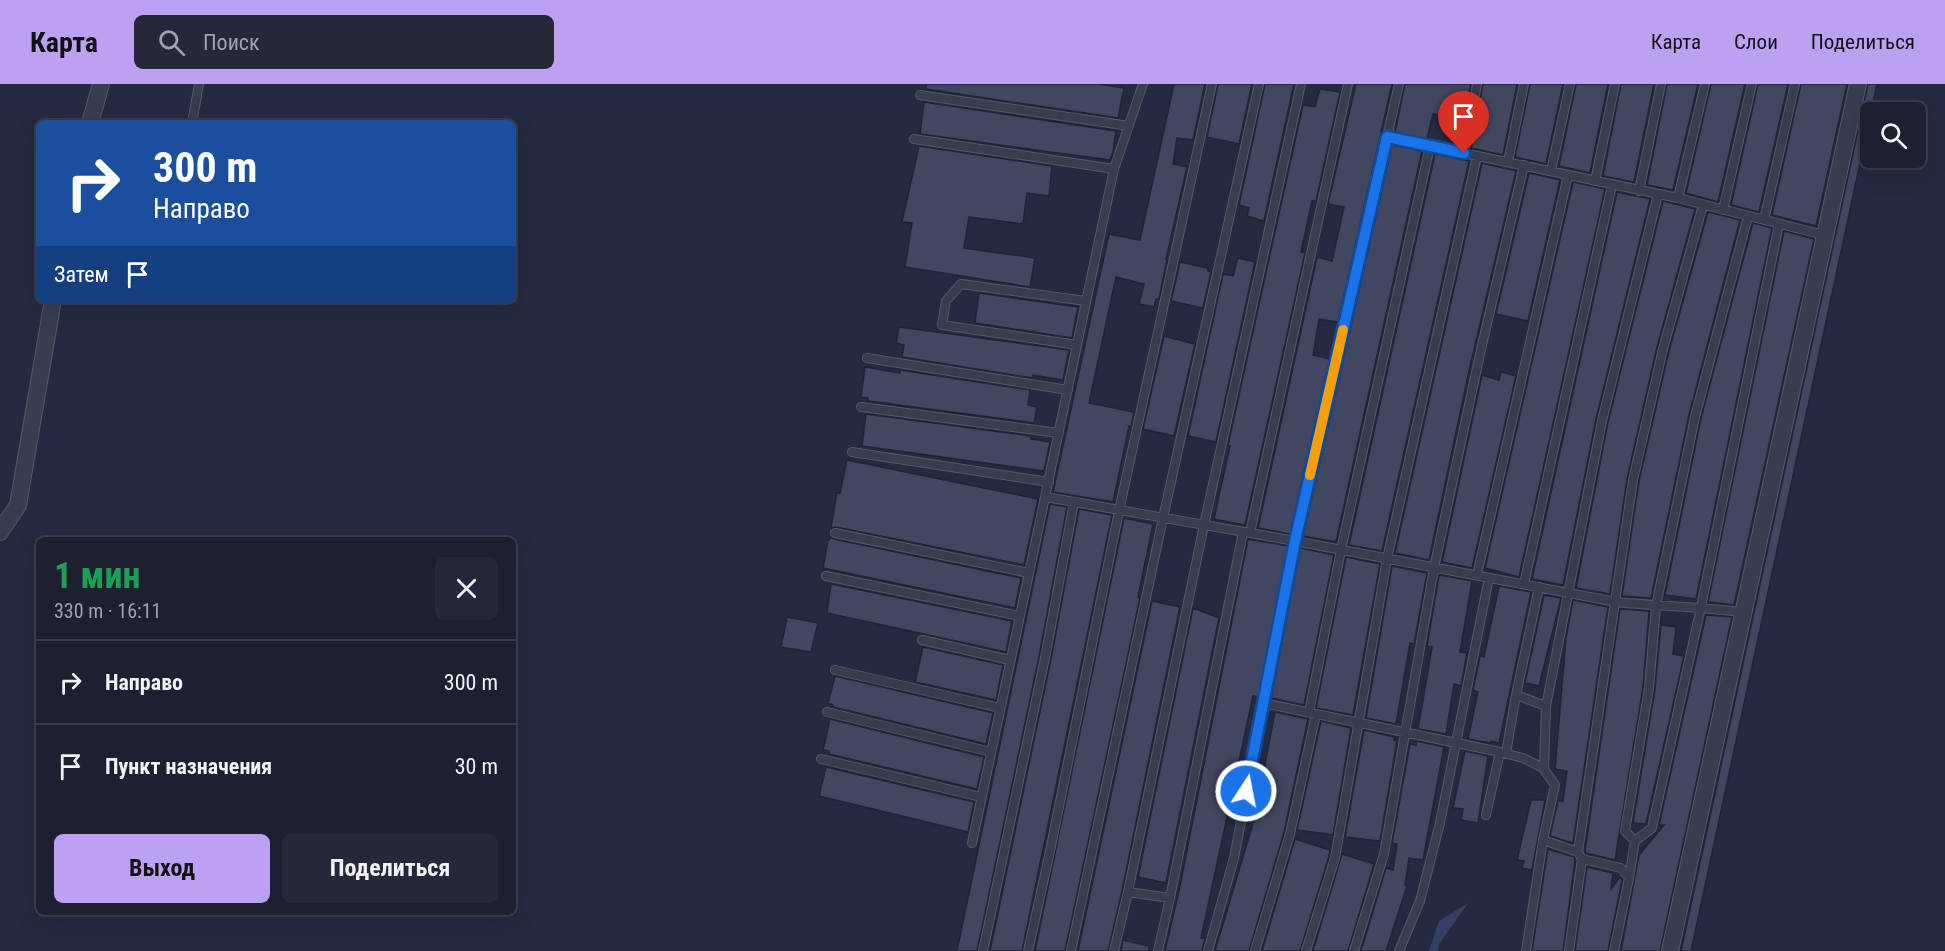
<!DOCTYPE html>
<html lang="ru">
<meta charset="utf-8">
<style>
:root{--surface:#1c2030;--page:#252838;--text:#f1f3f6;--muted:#a0a3ab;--line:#3a3e4c;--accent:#bca0f2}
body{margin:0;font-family:"Roboto Condensed",sans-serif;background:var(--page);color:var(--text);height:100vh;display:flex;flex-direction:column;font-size:22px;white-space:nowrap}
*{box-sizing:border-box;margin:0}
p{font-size:20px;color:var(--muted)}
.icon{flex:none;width:33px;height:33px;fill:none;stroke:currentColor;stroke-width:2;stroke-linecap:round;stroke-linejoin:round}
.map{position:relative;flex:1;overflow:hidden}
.drawer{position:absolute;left:36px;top:453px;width:480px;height:378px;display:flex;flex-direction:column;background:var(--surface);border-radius:9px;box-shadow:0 6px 24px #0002,0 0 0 2px var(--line)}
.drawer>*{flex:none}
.banner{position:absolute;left:36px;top:36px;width:480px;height:183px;border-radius:9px;box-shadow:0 6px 24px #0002,0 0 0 2px var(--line);background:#1a4fa0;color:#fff;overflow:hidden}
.fabs{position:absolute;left:1860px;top:18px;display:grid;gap:12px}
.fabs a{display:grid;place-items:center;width:66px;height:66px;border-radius:9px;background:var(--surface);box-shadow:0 6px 24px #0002,0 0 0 2px var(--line);font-size:30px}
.pin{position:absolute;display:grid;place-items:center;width:51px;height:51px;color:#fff;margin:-62px -26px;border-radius:50% 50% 50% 0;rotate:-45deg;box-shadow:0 0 6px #0007}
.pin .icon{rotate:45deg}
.me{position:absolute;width:66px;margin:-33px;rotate:11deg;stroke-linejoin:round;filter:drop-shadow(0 0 4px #0008)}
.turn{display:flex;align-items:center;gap:21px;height:126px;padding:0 18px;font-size:27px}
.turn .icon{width:78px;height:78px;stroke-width:2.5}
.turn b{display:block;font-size:42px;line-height:51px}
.then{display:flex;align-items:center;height:57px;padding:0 18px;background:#0003;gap:12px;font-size:22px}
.round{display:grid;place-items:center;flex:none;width:63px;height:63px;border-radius:9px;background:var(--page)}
.headline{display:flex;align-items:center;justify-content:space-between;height:102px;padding:0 18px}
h1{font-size:36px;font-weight:700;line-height:45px;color:#1e9e55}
.button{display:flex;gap:12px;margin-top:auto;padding:12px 18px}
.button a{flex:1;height:69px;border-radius:9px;background:var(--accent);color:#111;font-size:24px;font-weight:700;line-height:69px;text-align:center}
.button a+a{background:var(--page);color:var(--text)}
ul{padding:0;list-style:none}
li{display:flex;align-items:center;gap:18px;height:84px;padding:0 18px;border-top:2px solid var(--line)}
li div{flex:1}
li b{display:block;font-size:22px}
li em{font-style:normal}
header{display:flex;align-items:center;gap:36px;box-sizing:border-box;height:84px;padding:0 30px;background:var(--accent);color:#111}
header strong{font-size:28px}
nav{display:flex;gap:33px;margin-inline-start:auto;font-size:21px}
.search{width:420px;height:54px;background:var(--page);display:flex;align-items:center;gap:15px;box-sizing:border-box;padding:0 21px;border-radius:9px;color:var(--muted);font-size:22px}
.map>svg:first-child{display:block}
.water{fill:#363f66}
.building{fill:#414760;stroke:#202437;stroke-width:1.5}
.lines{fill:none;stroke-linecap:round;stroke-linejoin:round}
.service-casing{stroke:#54586b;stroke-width:10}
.minor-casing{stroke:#54586b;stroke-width:18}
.service{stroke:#393d50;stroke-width:8}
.minor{stroke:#393d50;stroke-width:16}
.route-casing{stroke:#114b97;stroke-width:15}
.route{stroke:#1a73e8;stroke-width:10}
.slow{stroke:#f59e0b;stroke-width:10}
</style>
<header>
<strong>Карта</strong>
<div class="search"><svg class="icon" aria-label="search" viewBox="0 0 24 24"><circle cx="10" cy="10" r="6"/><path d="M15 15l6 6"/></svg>Поиск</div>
<nav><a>Карта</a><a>Слои</a><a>Поделиться</a></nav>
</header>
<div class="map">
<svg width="1945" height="867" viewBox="0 0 1945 867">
<rect width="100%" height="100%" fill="#252a40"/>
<!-- water -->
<path class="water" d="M1468 819 1439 860 1438 867H1429L1439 837Z"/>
<!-- building -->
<path class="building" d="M926 0H1098L1124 4 1118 34 926 5Z
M1174 0H1205L1193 56 1177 54 1173 80 1187 83 1166 175 1167 176 1159 215H1156L1154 223 1139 220 1144 200 1116 193 1089 319 1134 328 1131 343 1129 342 1113 418 1053 408 1109 150 1140 156Z
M1218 0H1252L1239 60 1207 53Z
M1265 0H1294L1264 137 1247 132 1249 124 1239 121Z
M1356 0H1392L1338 238 1319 235 1313 271 1330 275 1290 450 1258 444 1317 173 1332 177 1344 123 1328 120Z
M1405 0H1471L1464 37 1433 30 1427 55 1395 48Z
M1483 0H1517L1503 71 1471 64Z
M1530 0H1563L1546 80 1515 73Z
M1576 0H1608L1590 89 1559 82Z
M1621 0H1654L1634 98 1603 92Z
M1667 0H1698L1673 106 1647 101Z
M1711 0H1745L1718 118 1686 109Z
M1758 0H1788L1759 128 1731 121Z
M1801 0H1847L1816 142 1772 131Z
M1868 0H1877L1691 867H1681Z
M1320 5 1340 8 1316 117H1312L1301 168 1305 169 1245 441 1214 435 1230 362 1228 361 1303 21 1315 23Z
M924 18 1116 47 1113 68 1110 76 920 50Z
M1392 61 1422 67 1336 458 1303 452Z
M919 62 1052 82 1049 112 1027 109 1023 140 969 133 964 164 1035 174 1030 203 905 183 912 139 902 138Z
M1435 70 1469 77 1382 467 1349 461Z
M1482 79 1516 87 1469 287 1429 476 1395 469Z
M1529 89 1560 96 1528 237 1496 230Z
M1573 98 1605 105 1519 493 1485 484Z
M1617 108 1650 115 1596 335 1563 501 1532 495Z
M1663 117 1695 125 1657 263 1627 395 1610 510 1576 504 1608 338Z
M1708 128 1740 136 1689 331 1651 514 1622 512 1639 397 1669 267Z
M1753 139 1772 144 1696 515 1665 511 1701 334Z
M1784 147 1814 155 1734 521 1708 518Z
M1238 174 1255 178 1216 358 1188 352 1223 190 1233 192Z
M1180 178 1208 184V187L1211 188 1203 224 1171 217Z
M979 209 1078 223 1072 254 975 239Z
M899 243 1069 266 1063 296 1033 291 1032 294 902 273 904 261 896 259Z
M1164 252 1195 260 1174 352 1143 345Z
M865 283 900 289V286L1030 306 1028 321 1037 323 1034 339 868 317V314L861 313Z
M1501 288 1516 292 1472 484 1442 478 1482 291 1499 296Z
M866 330 1031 352V355L1050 358 1044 387 862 362Z
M847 376 1038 415 1024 481 836 443 831 444 837 408 840 409Z
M1050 420 1067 423 1040 568 977 867H957Z
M1079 425 1112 431 1022 867H990L1052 570Z
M1124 434 1153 440 1138 513 1140 514 1065 867H1035Z
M830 453 834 455 1021 494 1015 524 823 484 828 456H829Z
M1248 455 1288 462 1258 613 1253 612 1201 854H1205L1202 867H1165L1180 802Z
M1300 464 1334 471 1304 621 1271 614Z
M1346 473 1380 480 1353 631 1316 624Z
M1392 482 1427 489 1414 560 1410 559 1396 640 1366 634Z
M1439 491 1472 497 1460 568 1467 569 1461 602 1454 600 1446 650 1418 645 1432 563 1427 562Z
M831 500 1012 537 1006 568 827 529Z
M1499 502 1531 508 1499 659 1491 657 1490 659 1468 655 1478 608 1473 606 1480 572 1484 573Z
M1544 511 1561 514 1539 602 1525 599Z
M1573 516 1608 523 1573 759 1550 752 1558 717H1563L1567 687 1555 685 1566 554Z
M1152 517 1180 523 1122 807 1108 867H1078Z
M1193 524 1219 534 1166 799 1138 793Z
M1620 525 1649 527 1643 603 1615 776 1586 769 1585 767Z
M1706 531 1732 533 1660 867H1621L1639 771 1664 741H1659Z
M787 533 818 539 811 568 781 563Z
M1661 541 1676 543 1673 570 1684 572 1646 740 1633 739 1655 605Z
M923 563 1003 581 996 616 915 598Z
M835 592 993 629 986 660 833 623V621L828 619Z
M1275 628 1308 635 1284 748 1249 867H1215L1254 736Z
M830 635 984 673 977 705 829 670V667L823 666Z
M1321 637 1351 644 1333 751 1297 746Z
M1364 646 1394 653V656L1397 657 1380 757 1345 753Z
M1416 657 1444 663 1423 776 1409 774 1405 801 1407 802 1386 867H1361L1386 784 1393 786 1397 760 1392 759 1410 660 1416 661Z
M1465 667 1488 672 1478 739 1461 736 1463 725 1453 724Z
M826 683 974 718 968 748 819 712Z
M1531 716H1545L1532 786 1522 784 1524 777 1517 776Z
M1295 755 1330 766 1329 772 1300 867H1262Z
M1548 765 1574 773 1575 776 1563 867H1532Z
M1342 770 1374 780 1348 867H1313Z
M1587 783 1613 789 1611 805 1620 793 1622 796 1608 867H1575Z
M1123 856 1149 862V867H1121Z"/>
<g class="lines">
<defs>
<path id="service" d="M920 11 1129 42
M192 39 199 0
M1387 53 1678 114 1824 151
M914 55 1114 85
M1464 69 1477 0
M1508 78 1524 0
M1551 87 1570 0
M1595 97 1615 0
M1639 107 1661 0
M1678 114 1705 0
M1723 126 1752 0
M1764 136 1795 0
M1077 261 942 241 946 217 961 200 1086 217
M867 274 1068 306
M861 323 1059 349
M852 368 1049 398
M1046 413 1295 457 1616 518C1658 522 1700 523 1742 528
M835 449 1029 489
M1250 449 1348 0
M1477 491 1568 91
M826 492 1020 532 1114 85 1143 0
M1524 500 1612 101
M922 556 1010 576
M835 586 1000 624
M1516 611 1539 503
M1263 619 1500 668 1523 674 1543 684 1555 701 1543 756 1578 768 1582 775 1621 784 1629 794 1614 867
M1546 622 1602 337 1658 110
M827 628 991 668
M1309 628 1341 466 1430 62
M1506 669 1516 611 1546 622 1544 685
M821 675 981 713
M1486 731 1500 668
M1635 757 1625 747 1649 604 1656 522 1695 333 1748 132
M972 759 1020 532
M1578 768 1633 396 1663 265 1703 121
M1629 794 1635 757 1652 744 1701 523 1779 140
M1128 808 1170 814
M983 867 1046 569 1074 418
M1028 867 1049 772 1119 427 1212 0
M1071 867 1163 434 1259 0
M1114 867 1128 808 1204 441 1301 0
M1158 867 1170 814 1243 448
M1208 867 1234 774 1295 457 1399 0
M1255 867 1290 750 1316 630
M1306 867 1335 774 1387 475 1477 72
M1354 867 1384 770 1434 484 1480 270 1524 81
M1399 867 1420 817 1440 739 1489 494
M1526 867 1543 756
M1569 867 1582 775"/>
<path id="minor" d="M90 39 101 0
M0 448 18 421 53 216
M1670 867 1858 0"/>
</defs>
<!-- service casing -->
<use href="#service" class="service-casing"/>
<!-- minor casing -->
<use href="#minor" class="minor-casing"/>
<!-- service -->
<use href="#service" class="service"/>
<!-- minor -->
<use href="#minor" class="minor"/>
</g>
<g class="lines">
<defs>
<path id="route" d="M1246 707 1295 457 1387 53 1464 69"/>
</defs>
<!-- route casing -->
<use href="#route" class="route-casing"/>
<!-- route -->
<use href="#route" class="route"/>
<!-- slow -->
<path class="slow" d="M1310 391 1343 246"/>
</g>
</svg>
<div class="fabs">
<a><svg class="icon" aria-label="search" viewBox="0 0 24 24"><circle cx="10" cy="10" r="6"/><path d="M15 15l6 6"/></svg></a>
</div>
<div class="pin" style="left:1464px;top:69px;background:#d93025"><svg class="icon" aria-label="arrive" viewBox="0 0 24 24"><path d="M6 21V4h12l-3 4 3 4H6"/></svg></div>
<svg class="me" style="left:1246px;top:707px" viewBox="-20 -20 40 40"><circle r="17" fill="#1a73e8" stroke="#fff" stroke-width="3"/><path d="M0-11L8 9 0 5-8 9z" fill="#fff"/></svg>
<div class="banner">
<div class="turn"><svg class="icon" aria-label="right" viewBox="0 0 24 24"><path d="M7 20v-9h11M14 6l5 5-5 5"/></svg><div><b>300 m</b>Направо</div></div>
<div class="then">Затем<svg class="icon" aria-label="arrive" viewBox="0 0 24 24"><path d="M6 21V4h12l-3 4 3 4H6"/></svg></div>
</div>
<section class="drawer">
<div class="headline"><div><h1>1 мин</h1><p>330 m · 16:11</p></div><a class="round"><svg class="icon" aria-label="close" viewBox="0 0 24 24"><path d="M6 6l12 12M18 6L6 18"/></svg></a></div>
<ul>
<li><svg class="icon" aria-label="right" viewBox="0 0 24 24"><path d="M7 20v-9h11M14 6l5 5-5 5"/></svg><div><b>Направо</b></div><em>300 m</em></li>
<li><svg class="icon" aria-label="arrive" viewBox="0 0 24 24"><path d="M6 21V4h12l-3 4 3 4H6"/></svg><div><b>Пункт назначения</b></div><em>30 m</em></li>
</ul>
<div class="button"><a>Выход</a><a>Поделиться</a></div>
</section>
</div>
